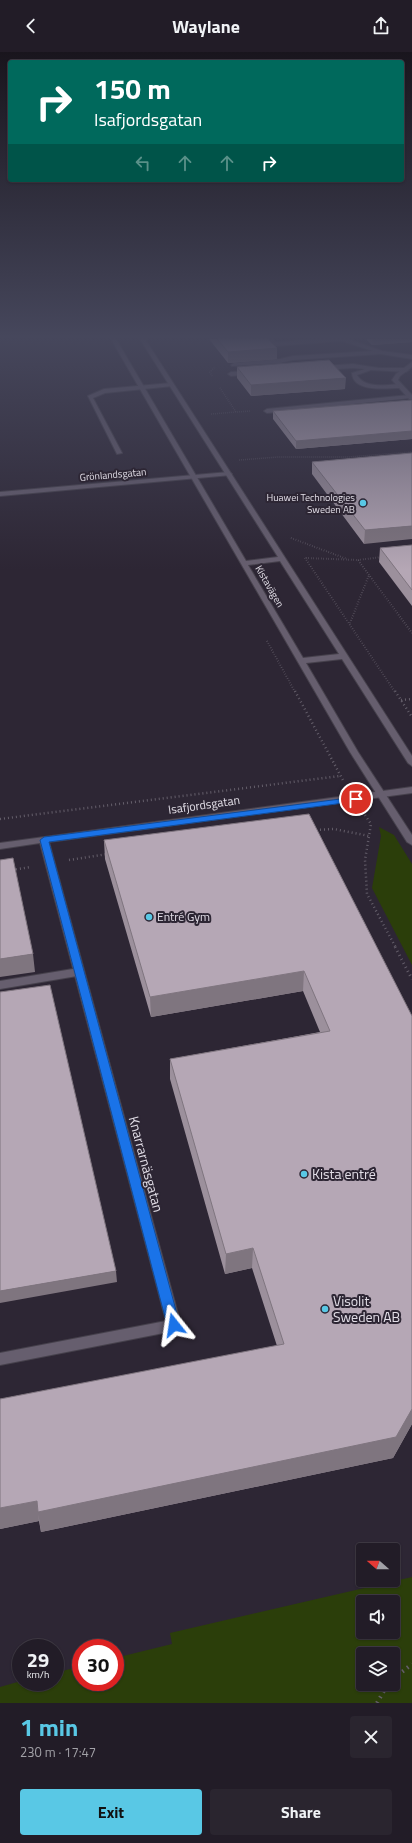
<!DOCTYPE html>
<meta charset="utf-8">
<style>
:root{--surface:#221c27;--page:#2a252f;--text:#f1f3f6;--muted:#a2a1a7;--line:#3f3a44;--accent:#59c8e5}
body{margin:0;font-family:"Titillium Web",sans-serif;background:var(--page);color:var(--text);height:100vh;display:flex;flex-direction:column;font-size:15px;white-space:nowrap}
*{box-sizing:border-box;margin:0}
p{font-size:13px;color:var(--muted)}
.icon{flex:none;width:22px;height:22px;fill:none;stroke:currentColor;stroke-width:2;stroke-linecap:round;stroke-linejoin:round}
.map{position:relative;height:1651px;overflow:hidden}
.details{display:flex;flex-direction:column;background:var(--surface);flex:1}
.details>*{flex:none}
.guide{position:absolute;left:8px;top:8px;width:396px;height:122px;border-radius:4px;box-shadow:0 1px 3px #0004,0 0 0 1px var(--line);background:#00695c;color:#fff;overflow:hidden}
.needle{width:26px;rotate:290deg}
.controls{position:absolute;left:356px;top:1491px;display:grid;gap:8px}
.controls a{display:grid;place-items:center;width:44px;height:44px;border-radius:4px;background:var(--surface);box-shadow:0 1px 3px #0004,0 0 0 1px var(--line);font-size:20px}
.speed{position:absolute;left:12px;top:1587px;display:flex;gap:8px;font-size:20px;font-weight:700;text-align:center}
.speed>*{display:grid;place-content:center;width:52px;height:52px;border-radius:50%;background:var(--surface);box-shadow:0 1px 3px #0004,0 0 0 1px var(--line);line-height:1}
.speed small{font-size:10px;font-weight:400}
.speed .limit{border:6px solid #d22;background:#fff;color:#111}
.pin{position:absolute;display:grid;place-items:center;width:34px;height:34px;color:#fff;margin:-17px;border:2px solid #fff;border-radius:50%;box-shadow:0 1px 4px #0007}
.me{position:absolute;width:44px;margin:-22px;rotate:345deg;stroke-linejoin:round;filter:drop-shadow(0 0 3px #0008)}
.turn{display:flex;align-items:center;gap:14px;height:84px;padding:0 20px;font-size:18px}
.turn .icon{width:52px;height:52px;stroke-width:2.5}
.turn b{display:block;font-size:28px;line-height:34px}
.lanes{display:flex;align-items:center;height:38px;padding:0 20px;background:#0003;justify-content:center;gap:20px;direction:ltr}
.lanes .off{opacity:.35}
.round{display:grid;place-items:center;flex:none;width:42px;height:42px;border-radius:4px;background:var(--page)}
.head{display:flex;align-items:center;justify-content:space-between;height:68px;padding:0 20px}
h1{font-size:24px;font-weight:700;line-height:30px;color:var(--accent)}
.button{display:flex;gap:8px;margin-top:auto;padding:8px 20px}
.button a{flex:1;height:46px;border-radius:4px;background:var(--accent);color:#111;font-size:16px;font-weight:700;line-height:46px;text-align:center}
.button a+a{background:var(--page);color:var(--text)}
header{display:flex;justify-content:space-between;align-items:center;height:52px;padding:0 20px;background:var(--surface);font-size:18px;font-weight:700}
.map>svg:first-child{display:block}
.green{fill:#2b3e0a;fill-rule:evenodd}
.lines{fill:none;stroke-linecap:round;stroke-linejoin:round}
.service-casing{stroke:#46414c;stroke-width:2}
.minor-casing{stroke:#46414c;stroke-width:2}
.tertiary-casing{stroke:#46414c;stroke-width:2}
.path-far4{stroke:#645e6a;stroke-width:1.5;stroke-dasharray:0.5 1.5;stroke-linecap:butt}
.path-far3{stroke:#645e6a;stroke-width:2;stroke-dasharray:0.5 2;stroke-linecap:butt}
.path-far2{stroke:#645e6a;stroke-width:2.5;stroke-dasharray:1 3;stroke-linecap:butt}
.path-far1{stroke:#645e6a;stroke-width:3;stroke-dasharray:1 3.5;stroke-linecap:butt}
.path{stroke:#645e6a;stroke-width:4;stroke-dasharray:1.5 4.5;stroke-linecap:butt}
.service{fill:#665e6e;fill-rule:evenodd}
.minor{fill:#665e6e;fill-rule:evenodd}
.tertiary{fill:#665e6e;fill-rule:evenodd}
.wall{fill:#9c909c}
.shaded-wall{fill:#7f757f}
.building{fill:#b5a7b5;stroke:#7f757f}
.route{fill:#1a73e8;stroke:#114b97}
.poi-dot{fill:#59c8e5;stroke:#2d2634;stroke-width:1.5}
.labels{text-anchor:middle;stroke-width:4;stroke-linejoin:round;paint-order:stroke}
.far-street-label{font-size:10px;fill:#e2dee7;stroke:#2d2634}
.far-poi-label{font-size:10px;fill:#e2dee7;stroke:#2d2634;text-anchor:end}
.street-label{font-size:12px;fill:#e2dee7;stroke:#2d2634}
.poi-label{font-size:12px;fill:#e2dee7;stroke:#2d2634;text-anchor:start}
.near-street-label{font-size:14px;fill:#e2dee7;stroke:#2d2634}
.near-poi-label{font-size:14px;fill:#e2dee7;stroke:#2d2634;text-anchor:start}
</style>
<header><svg class="icon" aria-label="back" viewBox="0 0 24 24"><path d="M15 5l-7 7 7 7"/></svg>Waylane<svg class="icon" aria-label="share" viewBox="0 0 24 24"><path d="M12 15V3M7 8l5-5 5 5M5 13v7h14v-7"/></svg></header>
<div class="map">
<svg width="412" height="1651" viewBox="0 0 412 1651">
<rect width="100%" height="100%" fill="#2d2634"/>
<!-- green -->
<path class="green" d="M379 775 394 783 412 812V913L372 836 381 784Z
M412 1525V1651H0V1635L21 1629 55 1630V1621L81 1614V1630H115V1606L172 1592 170 1581ZM363 1550H393V1580H363ZM363 1602H393V1632H363Z"/>
<g class="lines">
<defs>
<path id="service" d="M268 287H273L275 290 318 287H348L382 299 412 303V307L381 302 293 308 280 311 232 314 231 313 234 311 280 307 293 304 373 299 342 289 274 294Z
M353 312 379 316H406L409 318 406 320 371 318 357 323C365 337 386 333 400 332L403 334 400 336C387 336 353 341 352 321L365 317 353 316 322 318 319 316 322 314Z
M251 319 253 320V322L231 324 228 322 231 320Z
M171 331 174 333 173 334 105 341 93 346 122 401 117 402 88 344 104 337Z
M409 343 411 344V346L267 361 264 359 267 357Z
M79 916 83 917 84 920 83 923 0 937V929Z"/>
<path id="minor" d="M412 310V315L400 324 398 328 412 343V347H409L392 328 396 322Z
M229 420 232 422 231 423 0 444V440Z
M412 735V741L49 790 181 1273 179 1277 174 1279 0 1313V1301L166 1269 40 791 0 797V791Z"/>
<path id="tertiary" d="M111 287H116L246 509 278 505 140 287H145L412 704V714L408 711 342 607 306 611 358 700 412 783V793L407 790 350 700ZM280 509 339 602 303 606 248 513Z"/>
</defs>
<!-- service casing -->
<use href="#service" class="service-casing"/>
<!-- minor casing -->
<use href="#minor" class="minor-casing"/>
<!-- tertiary casing -->
<use href="#tertiary" class="tertiary-casing"/>
<!-- path-far4 -->
<path class="path-far4" d="M212 324 210 320 215 315
M220 336 236 360 251 359
M211 362 236 360
M239 408 278 405H348L412 400"/>
<!-- path-far3 -->
<path class="path-far3" d="M291 486 347 507
M305 506 395 640
M306 506 358 508 412 581
M358 508 382 505
M350 571 369 523
M267 589 295 640"/>
<!-- path-far2 -->
<path class="path-far2" d="M295 639 344 730
M395 639 412 665
M401 648 412 647
M365 763 371 772 365 808 367 842 396 896
M0 767 340 724
M316 778 334 777 369 784
M69 808 108 802
M12 818 31 815"/>
<!-- path-far1 -->
<path class="path-far1" d="M395 895 412 927"/>
<!-- path -->
<path class="path" d="M393 1627 412 1612
M377 1651 388 1632"/>
<!-- service -->
<use href="#service" class="service"/>
<!-- minor -->
<use href="#minor" class="minor"/>
<!-- tertiary -->
<use href="#tertiary" class="tertiary"/>
</g>
<!-- wall -->
<path class="wall" d="M209 287H268L277 307 228 311Z
M366 287H412V290L372 293Z
M237 315 345 337 251 344 237 326Z
M412 348V387L296 397 273 367V359Z
M412 401 364 492 312 422V410Z
M412 493V554L379 510 380 496Z
M104 788 412 964V1372L393 1406 41 1480 39 1469 0 1477V1347L277 1294 252 1216 225 1222 170 1027V1007L320 980 303 939 151 965 105 807Z"/>
<!-- shaded-wall -->
<path class="shaded-wall" d="M373 287H412V290L372 293Z
M277 296V307L228 311V300Z
M346 326 345 337 251 344V333Z
M412 379V387L296 397V389Z
M412 474V487L364 492 365 478Z
M33 902 35 920 0 925V907Z
M304 919 303 939 151 965 150 945Z
M253 1196 252 1216 225 1222 226 1202Z
M116 1219 117 1230 0 1251V1239Z
M412 1357V1372L393 1406 41 1480 38 1460Z
M37 1449 39 1469 0 1477V1456Z"/>
<!-- building -->
<path class="building" d="M217 287H268L277 296 228 300Z
M329 308 346 326 251 333 237 315Z
M412 348V379L296 389 273 359Z
M412 401V474L365 478 312 410Z
M412 493V538L380 496Z
M309 762 412 964V1357L396 1385 38 1460 37 1449 0 1456V1347L284 1292 253 1196 226 1202 170 1007 330 979 304 919 150 945 104 788Z
M13 806 33 902 0 907V808Z
M50 933 116 1219 0 1239V940Z"/>
<!-- sky -->
<linearGradient id="sky" x2="0" y2="1"><stop stop-color="#19151d"/><stop offset="0.55" stop-color="#46475c"/><stop offset="1" stop-color="#46475c" stop-opacity="0"/></linearGradient>
<rect width="412" height="518" fill="url(#sky)"/>
<!-- route -->
<path class="route" d="M356 745H359V749L49 790 180 1273 178 1276 174 1278 169 1276 167 1273 40 788 44 785Z"/>
<!-- markers -->
<g class="poi-dot">
<circle cx="363" cy="451" r="4"/>
<circle cx="149" cy="865" r="4"/>
<circle cx="304" cy="1122" r="4"/>
<circle cx="325" cy="1257" r="4"/>
</g>
<g class="labels">
<!-- far-street labels -->
<g class="far-street-label">
<text transform="translate(113 422) rotate(-5)" y="4">Grönlandsgatan</text>
<text transform="translate(270 534) rotate(60)" y="4">Kistavägen</text>
</g>
<!-- far-poi labels -->
<g class="far-poi-label">
<text x="355" y="449">Huawei Technologies<tspan x="355" dy="12">Sweden AB</tspan></text>
</g>
<!-- street labels -->
<g class="street-label">
<text transform="translate(204 753) rotate(-8)" y="4">Isafjordsgatan</text>
</g>
<!-- poi labels -->
<g class="poi-label">
<text x="157" y="869">Entré Gym</text>
</g>
<!-- near-street labels -->
<g class="near-street-label">
<text transform="translate(146 1112) rotate(75)" y="5">Knarrarnäsgatan</text>
</g>
<!-- near-poi labels -->
<g class="near-poi-label">
<text x="312" y="1127">Kista entré</text>
<text x="333" y="1254">Visolit<tspan x="333" dy="16">Sweden AB</tspan></text>
</g>
</g>
</svg>
<div class="controls">
<a><svg class="needle" viewBox="-14 -14 28 28"><path d="M0-13l5 13h-10z" fill="#e53935"/><path d="M0 13l5-13h-10z" fill="#a2a1a7"/></svg></a>
<a><svg class="icon" aria-label="sound" viewBox="0 0 24 24"><path d="M4 9h4l5-4v14l-5-4H4zM17 9q2 3 0 6"/></svg></a>
<a><svg class="icon" aria-label="layers" viewBox="0 0 24 24"><path d="M12 4l9 5-9 5-9-5zM3 14l9 5 9-5"/></svg></a>
</div>
<div class="speed"><div>29<small>km/h</small></div><div class="limit">30</div></div>
<div class="pin" style="left:356px;top:747px;background:#d93025"><svg class="icon" aria-label="arrive" viewBox="0 0 24 24"><path d="M6 21V4h12l-3 4 3 4H6"/></svg></div>
<svg class="me" style="left:174px;top:1273px" viewBox="-20 -20 40 40"><path d="M0-17L14 15 0 8-14 15z" fill="#1a73e8" stroke="#fff" stroke-width="4"/></svg>
<div class="guide">
<div class="turn"><svg class="icon" aria-label="right" viewBox="0 0 24 24"><path d="M7 20v-9h11M14 6l5 5-5 5"/></svg><div><b>150 m</b>Isafjordsgatan</div></div>
<div class="lanes"><svg class="icon off" aria-label="left" viewBox="0 0 24 24"><path d="M17 20v-9H6M10 6l-5 5 5 5"/></svg><svg class="icon off" aria-label="ahead" viewBox="0 0 24 24"><path d="M12 20V5M6 11l6-6 6 6"/></svg><svg class="icon off" aria-label="ahead" viewBox="0 0 24 24"><path d="M12 20V5M6 11l6-6 6 6"/></svg><svg class="icon" aria-label="right" viewBox="0 0 24 24"><path d="M7 20v-9h11M14 6l5 5-5 5"/></svg></div>
</div>
</div>
<section class="details">
<div class="head"><div><h1>1 min</h1><p>230 m · 17:47</p></div><a class="round"><svg class="icon" aria-label="close" viewBox="0 0 24 24"><path d="M6 6l12 12M18 6L6 18"/></svg></a></div>
<div class="button"><a>Exit</a><a>Share</a></div>
</section>
